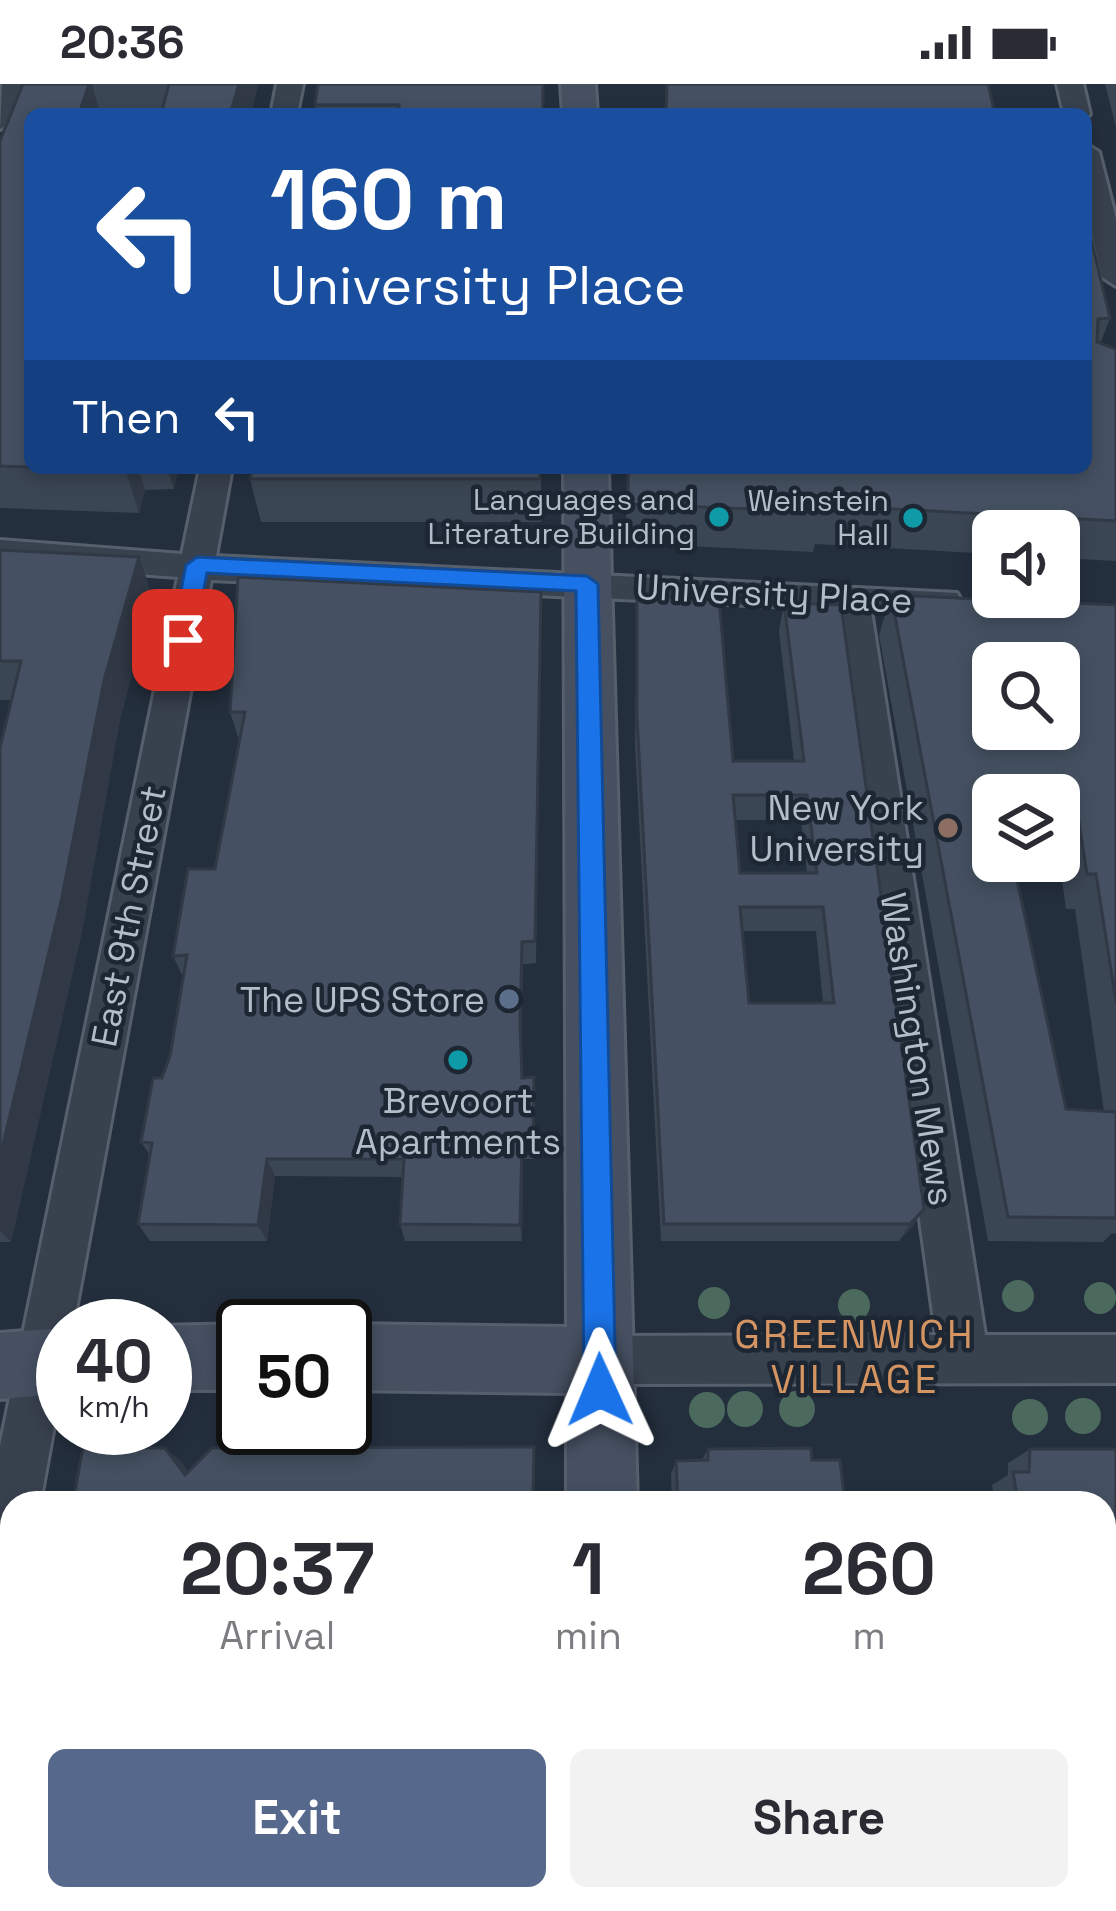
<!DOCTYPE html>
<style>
:root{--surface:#fff;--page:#f2f2f3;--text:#2b2b33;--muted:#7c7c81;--accent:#56698c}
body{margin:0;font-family:"Space Grotesk",sans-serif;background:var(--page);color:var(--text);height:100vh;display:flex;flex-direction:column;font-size:45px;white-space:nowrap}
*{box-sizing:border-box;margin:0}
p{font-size:39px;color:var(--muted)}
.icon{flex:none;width:66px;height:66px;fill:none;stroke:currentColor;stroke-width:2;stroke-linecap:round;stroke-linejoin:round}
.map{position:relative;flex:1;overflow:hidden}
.side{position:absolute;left:0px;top:1407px;width:1116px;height:420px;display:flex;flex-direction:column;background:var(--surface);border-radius:36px 36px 0 0;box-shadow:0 6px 18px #0003}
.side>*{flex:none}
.hud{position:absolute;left:24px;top:24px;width:1068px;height:366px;border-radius:18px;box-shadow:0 6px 18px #0003;background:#1a4fa0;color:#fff;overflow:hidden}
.buttons{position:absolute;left:972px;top:426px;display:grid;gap:24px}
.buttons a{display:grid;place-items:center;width:108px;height:108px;border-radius:18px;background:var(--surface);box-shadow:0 6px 18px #0003;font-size:60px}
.speed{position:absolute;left:36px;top:1215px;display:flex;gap:24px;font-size:60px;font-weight:700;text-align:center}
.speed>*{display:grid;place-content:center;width:156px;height:156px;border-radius:50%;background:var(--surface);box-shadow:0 6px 18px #0003;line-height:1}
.speed small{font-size:30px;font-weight:400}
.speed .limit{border:6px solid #111;border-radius:18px;background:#fff;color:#111}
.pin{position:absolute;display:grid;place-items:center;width:102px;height:102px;color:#fff;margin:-51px;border-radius:24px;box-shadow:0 6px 18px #0006}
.me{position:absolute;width:132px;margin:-66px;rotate:359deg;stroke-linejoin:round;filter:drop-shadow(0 0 9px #0008)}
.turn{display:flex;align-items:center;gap:42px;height:252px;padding:0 48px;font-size:54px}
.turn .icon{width:156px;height:156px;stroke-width:2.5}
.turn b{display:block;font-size:84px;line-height:102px}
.then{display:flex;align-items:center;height:114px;padding:0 48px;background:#0003;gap:24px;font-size:45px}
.eta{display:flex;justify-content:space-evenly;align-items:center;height:204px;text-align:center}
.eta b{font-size:72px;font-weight:800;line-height:84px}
.action{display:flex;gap:24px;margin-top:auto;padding:24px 48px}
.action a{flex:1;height:138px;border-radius:18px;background:var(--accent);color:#fff;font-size:48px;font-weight:800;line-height:138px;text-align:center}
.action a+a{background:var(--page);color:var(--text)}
.status{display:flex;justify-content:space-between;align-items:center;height:84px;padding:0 60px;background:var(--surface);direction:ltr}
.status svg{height:33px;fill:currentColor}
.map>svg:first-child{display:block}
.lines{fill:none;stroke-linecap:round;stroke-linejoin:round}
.service-casing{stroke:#565f6c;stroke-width:6}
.minor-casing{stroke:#565f6c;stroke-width:6}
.secondary-casing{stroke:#565f6c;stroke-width:6}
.service{fill:#38414e;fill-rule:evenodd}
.minor{fill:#38414e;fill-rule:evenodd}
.secondary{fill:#465061;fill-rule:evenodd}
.tree{fill:#4b6a5d}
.wall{fill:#3b4654;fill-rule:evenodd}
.shaded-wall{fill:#303945}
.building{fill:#455162;stroke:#303945;stroke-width:3;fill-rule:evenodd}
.route{fill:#1a73e8;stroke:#114b97;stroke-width:3}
.culture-dot{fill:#0f9aa8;stroke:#1d2633;stroke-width:4.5}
.education-dot{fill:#8d6e63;stroke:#1d2633;stroke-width:4.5}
.service-dot{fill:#5c6f8a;stroke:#1d2633;stroke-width:4.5}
.labels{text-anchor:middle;stroke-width:9;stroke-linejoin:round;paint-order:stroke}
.far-poi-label{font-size:30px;fill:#b4bcc9;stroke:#1d2633;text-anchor:end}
.street-label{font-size:36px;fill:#b4bcc9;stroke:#1d2633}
.poi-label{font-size:36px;fill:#b4bcc9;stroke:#1d2633;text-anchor:end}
.neighbourhood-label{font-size:39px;letter-spacing:3px;fill:#d59563;stroke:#1d2633}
</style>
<div class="status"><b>20:36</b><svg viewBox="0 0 49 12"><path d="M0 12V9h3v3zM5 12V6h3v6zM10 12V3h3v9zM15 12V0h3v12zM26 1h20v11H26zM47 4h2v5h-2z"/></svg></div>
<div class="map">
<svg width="1116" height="1827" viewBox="0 0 1116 1827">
<rect width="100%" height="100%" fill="#242f3e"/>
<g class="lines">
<defs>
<path id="service" d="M986 1815H1016L1018 1827H988Z"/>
<path id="minor" d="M2 0H28L13 37 0 45Z
M277 0H303L297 30H271Z
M1057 0H1083L1090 30 1086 35V30H1064Z
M1086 60 1099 68 1116 135V202L1102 193 1086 125Z
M200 384H232L216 472 957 509 962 518 945 530 871 527 985 1251H1116V1299L599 1300 582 1293 575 1276 582 1259 599 1252 936 1251 835 525 211 496 73 1242H63V1293L40 1419H12V1513L0 1518V1362L178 493 0 480V456L182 470Z"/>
<path id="secondary" d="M561 0H595L597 30H563Z
M564 384H608L637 1419H567V1309L345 1306V1242H340L345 1240 567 1243Z
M243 1240 248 1242H243V1306H165V1242H160Z
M63 1244V1310L0 1315V1249Z
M568 1815H648V1827H568Z"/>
</defs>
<!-- service casing -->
<use href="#service" class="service-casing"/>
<!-- minor casing -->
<use href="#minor" class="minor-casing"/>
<!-- secondary casing -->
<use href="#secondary" class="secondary-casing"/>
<!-- service -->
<use href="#service" class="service"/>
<!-- minor -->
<use href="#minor" class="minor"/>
<!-- secondary -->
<use href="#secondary" class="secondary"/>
</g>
<!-- trees -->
<g class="tree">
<circle cx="1018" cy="1212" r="16"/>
<circle cx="1100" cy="1214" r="16"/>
<circle cx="714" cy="1219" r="16"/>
<circle cx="854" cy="1221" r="16"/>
<circle cx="745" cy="1325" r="18"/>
<circle cx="797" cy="1325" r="18"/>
<circle cx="707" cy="1326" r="18"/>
<circle cx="1083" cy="1332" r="18"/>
<circle cx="1030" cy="1333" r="18"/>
</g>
<!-- wall -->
<path class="wall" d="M23 0H258L251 30H30V384H178L174 405 145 406 139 429 0 424V57Z
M318 0 544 30H316L315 21Z
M1105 0H1116V43Z
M1086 134 1110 234 1100 260 1116 265V477L1059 474V447H993V470L815 460 813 468 626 459 627 384H1086Z
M541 384V438H261L250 395Z
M0 466 153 513 120 635 82 847 11 1158H0V664L12 616H0Z
M891 511 1116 521V1150L1112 1149 1103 1158 988 1157 879 551ZM993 711H1059V775L1066 825H1075L1104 1028 1066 1025Z
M637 512 733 677H794L779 547 784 519 924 1125 912 1143 899 1157H661L635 660ZM735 736H801L807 789H740ZM742 847H816L823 919H749Z
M541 534 536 879 523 880 521 960 522 994 534 1013V1075H523L522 1157H405L400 1140 403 1093 275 1092 267 1157H150L138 1140 150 1071 141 1058 170 972 183 893 173 872 215 785 240 653H238L230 628Z
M708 1365 812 1376 845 1419H672L671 1390 676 1377 702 1376Z
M1030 1365 1104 1419H995L992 1401 1008 1391V1379Z
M684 1815H975L976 1827H684Z"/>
<!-- shaded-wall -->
<path class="shaded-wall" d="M89 0H92L100 30H79Z
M239 0H258L251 30H230Z
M125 384H138L145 406 139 429Z
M167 384H178L174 405Z
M139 473 153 513 120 635 82 847 11 1158 0 1147V1073L104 596Z
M522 1057 523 1075 522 1157 520 1141Z
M267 1075 275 1092 267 1157 258 1141Z
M924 1125 912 1143 899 1157 910 1140Z
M165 1364 181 1377 201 1404 185 1391Z
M137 1815H157L155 1827H135Z"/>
<!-- building -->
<path class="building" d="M23 0H89L79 30H30V383L0 382V57Z
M169 0H239L230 30H161Z
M318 0H543V30H398L399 21H315Z
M667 0H988L995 30H666Z
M1086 134 1110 234 1098 235 1097 258 1116 265V437L822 421V428L628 420V384H1086Z
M61 384H125V387Z
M252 384H540V395H250Z
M0 466 139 473 104 596 62 813 0 1073V664L21 577H0Z
M238 493 541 508 535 857 522 858 520 940 522 994 534 993 533 1057H522L520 1141 400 1140 404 1075H267L258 1141 138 1140 152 1059 141 1058 153 994H162L170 972 187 871 173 872 188 785H215L245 628H230Z
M891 511 1116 521V918L1096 790H1087L1079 739 1059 737V711H993V777H1013L1066 1025 1116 1028V1134L1008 1133ZM993 579H1059V645H993Z
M637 512 719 515 733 677H804L784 519 841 521 924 1125 910 1140H664L637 633ZM733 711H807L817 789H740ZM740 823H823L834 919H749Z
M83 1363 165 1364 185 1391 212 1364 534 1363 533 1419H73Z
M811 1364 812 1376H840L845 1419H678L676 1377 708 1376V1365Z
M1030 1365H1116V1761H1104V1419H1018L1013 1388H1029Z
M12 1769V1815H137L135 1827H2Z
M303 1815H529V1827H293L294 1817H303Z
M690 1815H975L976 1827H691Z"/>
<!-- route -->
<path class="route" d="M197 473 587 492 598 500 616 1306 611 1317 600 1322 588 1317 584 1306 576 507 207 489 194 556 183 565 171 556 186 481Z"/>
<!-- markers -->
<g class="culture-dot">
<circle cx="719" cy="433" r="12"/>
<circle cx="913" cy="434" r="12"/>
<circle cx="458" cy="976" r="12"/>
</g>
<circle class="education-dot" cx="948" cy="744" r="12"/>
<circle class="service-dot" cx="509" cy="915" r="12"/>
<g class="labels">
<!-- far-poi labels -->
<g class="far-poi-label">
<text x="695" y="426">Languages and<tspan x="695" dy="34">Literature Building</tspan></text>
<text x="889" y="427">Weinstein<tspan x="889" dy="34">Hall</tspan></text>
</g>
<!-- street labels -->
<g class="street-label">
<text transform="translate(774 509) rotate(3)" y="13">University Place</text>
<text transform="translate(128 832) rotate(-79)" y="13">East 9th Street</text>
<text transform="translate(918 965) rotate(81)" y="13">Washington Mews</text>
</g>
<!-- poi labels -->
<g class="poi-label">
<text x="924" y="736">New York<tspan x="924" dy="41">University</tspan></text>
<text x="485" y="928">The UPS Store</text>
<text x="458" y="1029" text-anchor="middle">Brevoort<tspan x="458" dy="41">Apartments</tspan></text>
</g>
<!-- neighbourhood labels -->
<g class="neighbourhood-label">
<text x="855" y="1264">GREENWICH<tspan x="855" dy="45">VILLAGE</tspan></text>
</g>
</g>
</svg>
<div class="buttons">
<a><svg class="icon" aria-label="sound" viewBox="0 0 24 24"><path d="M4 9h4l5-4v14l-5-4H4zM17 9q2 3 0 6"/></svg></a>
<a><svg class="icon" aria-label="search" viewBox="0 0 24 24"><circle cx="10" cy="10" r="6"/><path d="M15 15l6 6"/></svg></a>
<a><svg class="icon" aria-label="layers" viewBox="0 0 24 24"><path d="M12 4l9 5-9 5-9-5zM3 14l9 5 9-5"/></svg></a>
</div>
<div class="speed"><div>40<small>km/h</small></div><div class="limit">50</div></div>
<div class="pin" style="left:183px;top:556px;background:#d93025"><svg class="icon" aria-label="arrive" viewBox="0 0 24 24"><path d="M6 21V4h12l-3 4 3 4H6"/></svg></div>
<svg class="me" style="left:600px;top:1306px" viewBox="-20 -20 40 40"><path d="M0-17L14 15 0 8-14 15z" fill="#1a73e8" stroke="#fff" stroke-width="4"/></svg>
<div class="hud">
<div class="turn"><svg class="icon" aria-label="left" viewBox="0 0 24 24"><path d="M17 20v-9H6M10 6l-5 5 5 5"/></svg><div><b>160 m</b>University Place</div></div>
<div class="then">Then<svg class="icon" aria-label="left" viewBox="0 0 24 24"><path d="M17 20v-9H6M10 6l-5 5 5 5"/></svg></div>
</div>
<section class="side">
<div class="eta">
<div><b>20:37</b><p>Arrival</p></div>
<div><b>1</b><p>min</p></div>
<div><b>260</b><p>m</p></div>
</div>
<div class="action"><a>Exit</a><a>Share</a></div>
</section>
</div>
